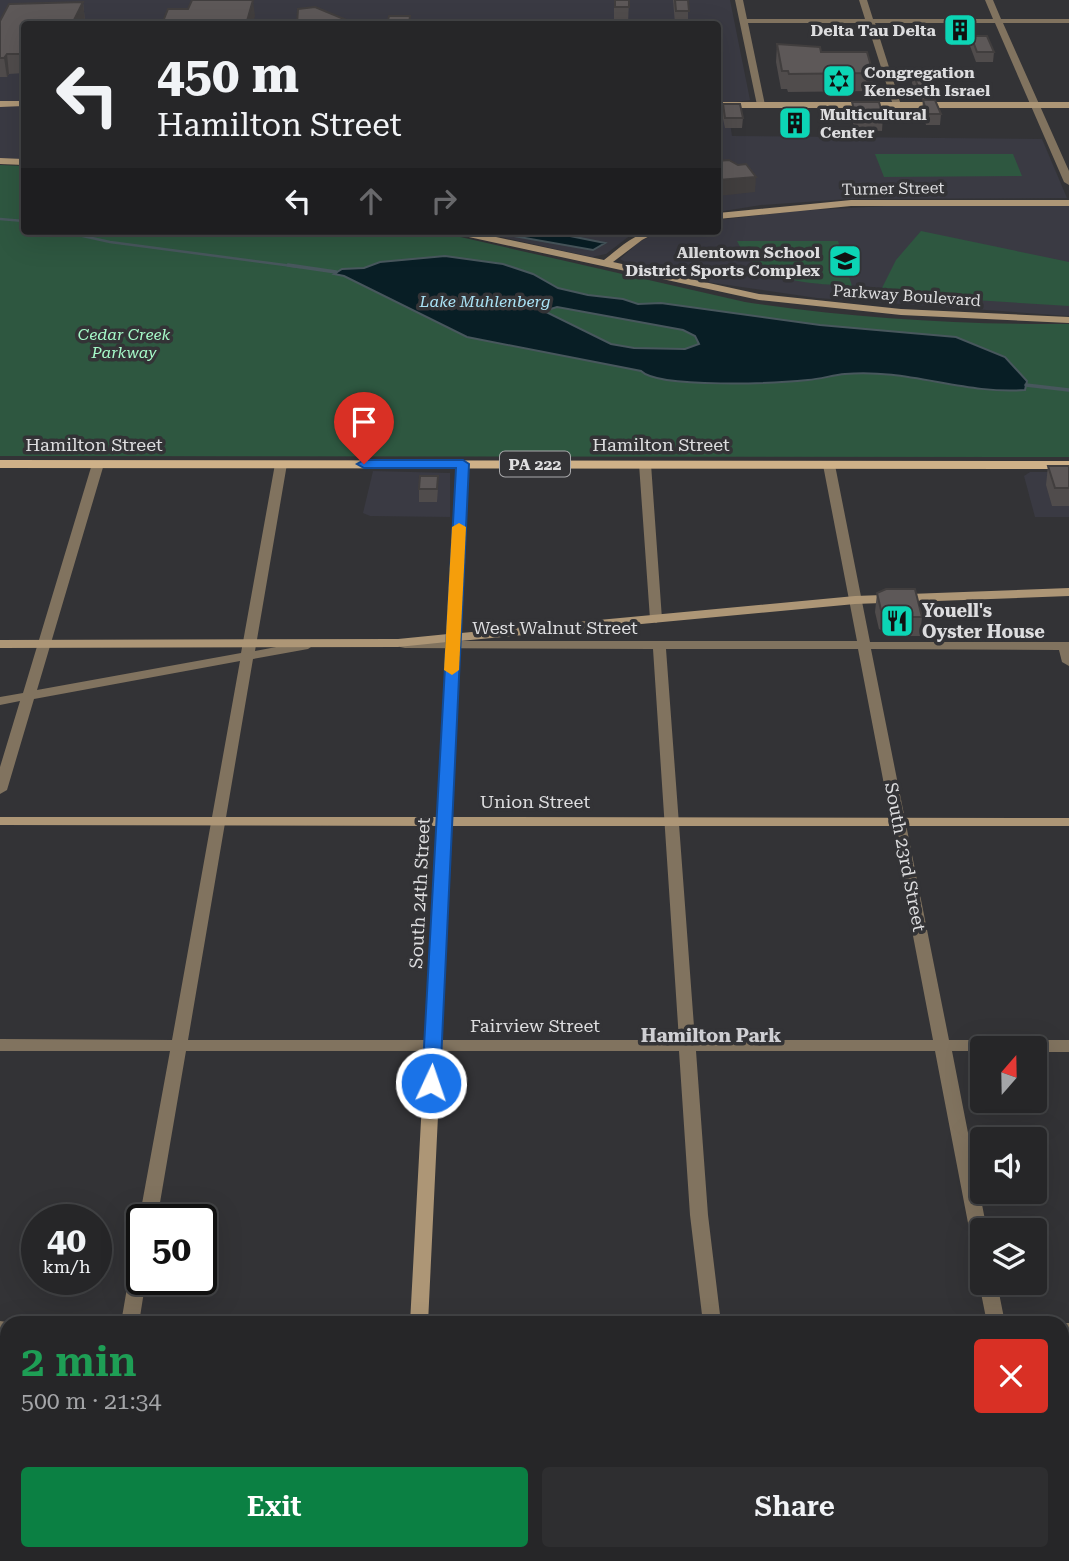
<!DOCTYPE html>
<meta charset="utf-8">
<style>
:root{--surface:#262628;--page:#2e2e30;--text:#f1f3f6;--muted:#a4a5a8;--line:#424345;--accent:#0b8043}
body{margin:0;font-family:"Roboto Serif",serif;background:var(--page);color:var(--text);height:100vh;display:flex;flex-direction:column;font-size:26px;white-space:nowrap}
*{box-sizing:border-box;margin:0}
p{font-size:23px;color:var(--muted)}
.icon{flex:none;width:38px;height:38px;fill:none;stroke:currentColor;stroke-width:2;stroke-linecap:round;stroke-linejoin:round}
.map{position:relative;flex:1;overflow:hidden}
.side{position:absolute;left:0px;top:1316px;width:1069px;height:245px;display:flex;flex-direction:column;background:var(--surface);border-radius:21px 21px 0 0;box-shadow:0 7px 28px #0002,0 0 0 2px var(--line)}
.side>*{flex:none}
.banner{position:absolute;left:21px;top:21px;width:700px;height:214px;border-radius:7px;box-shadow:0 7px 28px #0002,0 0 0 2px var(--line);background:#262628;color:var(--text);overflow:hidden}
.needle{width:46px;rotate:20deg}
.fabs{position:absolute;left:970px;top:1036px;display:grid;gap:14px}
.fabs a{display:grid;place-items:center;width:77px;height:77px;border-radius:7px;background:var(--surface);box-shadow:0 7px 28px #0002,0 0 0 2px var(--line);font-size:35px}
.speed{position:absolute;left:21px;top:1204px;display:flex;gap:14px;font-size:35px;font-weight:700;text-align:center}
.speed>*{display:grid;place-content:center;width:91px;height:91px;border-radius:50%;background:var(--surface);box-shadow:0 7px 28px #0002,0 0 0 2px var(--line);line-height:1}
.speed small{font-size:18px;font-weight:400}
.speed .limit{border:4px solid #111;border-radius:10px;background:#fff;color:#111}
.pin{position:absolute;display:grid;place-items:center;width:60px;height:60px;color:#fff;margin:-72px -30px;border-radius:50% 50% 50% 0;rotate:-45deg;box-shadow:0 0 7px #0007}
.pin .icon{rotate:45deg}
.me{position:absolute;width:77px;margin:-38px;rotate:3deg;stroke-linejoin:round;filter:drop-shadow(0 0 5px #0008)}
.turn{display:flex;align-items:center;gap:24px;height:147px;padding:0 21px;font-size:32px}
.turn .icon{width:91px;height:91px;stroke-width:2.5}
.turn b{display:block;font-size:49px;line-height:60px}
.lanes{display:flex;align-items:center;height:66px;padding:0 21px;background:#0003;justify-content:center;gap:35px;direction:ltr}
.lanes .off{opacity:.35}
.round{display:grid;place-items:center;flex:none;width:74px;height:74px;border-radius:7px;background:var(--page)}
.summary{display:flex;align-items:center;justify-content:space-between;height:119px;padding:0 21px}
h1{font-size:42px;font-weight:600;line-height:52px;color:#1e9e55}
.primary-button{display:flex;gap:14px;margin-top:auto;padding:14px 21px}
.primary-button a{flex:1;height:80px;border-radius:7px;background:var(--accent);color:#fff;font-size:28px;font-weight:600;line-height:80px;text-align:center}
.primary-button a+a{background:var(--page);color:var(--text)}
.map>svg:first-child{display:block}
.built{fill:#3a3a43}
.green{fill:#2e5740}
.water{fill:#081e25;stroke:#48575d;stroke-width:2;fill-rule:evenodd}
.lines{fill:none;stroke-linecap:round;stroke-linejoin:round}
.stream-far1{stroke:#48575d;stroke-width:2.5}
.stream{stroke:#48575d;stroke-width:3.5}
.street{fill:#81735f;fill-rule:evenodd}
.secondary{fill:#ad9676;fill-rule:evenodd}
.primary{fill:#cfb188;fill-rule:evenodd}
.wall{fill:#504c4c}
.shaded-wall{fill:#413e3e}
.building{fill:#5d5858;stroke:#413e3e;stroke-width:2}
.route{fill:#1a73e8;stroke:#114b97;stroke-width:2}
.slow{fill:#f59e0b}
.labels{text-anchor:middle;stroke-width:7;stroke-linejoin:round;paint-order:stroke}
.far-poi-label{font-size:16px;font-weight:bold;fill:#dddddf;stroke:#333336;text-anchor:end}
.far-street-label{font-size:16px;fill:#dddddf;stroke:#333336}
.far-water-label{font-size:16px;font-style:italic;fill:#aae3f6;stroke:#333336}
.far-park-label{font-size:16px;font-style:italic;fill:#a6fac9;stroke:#333336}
.shield{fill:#333336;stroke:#aaaaac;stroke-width:2}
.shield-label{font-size:16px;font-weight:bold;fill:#dddddf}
.street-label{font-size:18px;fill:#dddddf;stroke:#333336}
.poi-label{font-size:18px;font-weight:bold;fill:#dddddf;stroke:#333336;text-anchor:start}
.neighbourhood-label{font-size:19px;font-weight:bold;fill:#cfcfd3;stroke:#333336}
</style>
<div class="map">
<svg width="1069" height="1561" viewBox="0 0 1069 1561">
<rect width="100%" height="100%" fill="#333336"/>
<!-- built -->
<path class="built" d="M0 0H730L750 100 727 103 732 136 1042 139 1067 198 849 199 761 205 718 212V24H24V159L0 158Z
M886 206H1069V316L817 298 707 282 632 266 620 259 639 242 661 231H718V220L796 211Z
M474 231H636L606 254 592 257Z
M373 471 450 473V517L370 516 363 513Z
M1030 472H1069V517H1035L1024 476Z"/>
<!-- green -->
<path class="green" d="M875 154H1013L1022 176 884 177Z
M0 165 24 166V231H434L745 302C852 318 961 325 1069 324V457L0 456Z
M921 231 1069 262V306L879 294 896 260Z
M737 241H838L852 286C810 283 758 284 737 241Z"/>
<!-- water -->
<path class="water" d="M486 231H545L605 243 593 250Z
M445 256 503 264 533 274 558 288 588 295 623 299 638 304 661 303 820 325 956 337 1005 357 1027 381 1025 390C966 395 906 368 845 374 833 375 821 379 808 380 779 383 659 389 641 371L467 337 344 276 334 274 342 269 364 268 380 262ZM557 307 683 330 695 336 699 344 685 349 634 348 611 344 544 311Z"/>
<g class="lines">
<!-- stream-far1 -->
<path class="stream-far1" d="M0 219 24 221
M60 231 110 242 300 267"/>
<!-- stream -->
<path class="stream" d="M288 265 336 272
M1026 385 1069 390"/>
<!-- street -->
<path class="street" d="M735 0H743L747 19H865L859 0H867L873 19H993L985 0H993L1001 19H1069V23H1003L1069 171V185L1064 182 995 23H875L901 105 897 108 893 105 867 23H748L765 105 761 108 757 105Z
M98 461 104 464 37 690 241 653 275 464 281 461 287 464 255 651 308 641 314 645 308 649 253 659 188 1040H679L653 649 405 648 400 647 399 644 400 641H857L823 465 829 462 835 465 870 642H1069V666L1062 662 1059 650 871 649 949 1040H1069V1052H1034V1048H982V1051H952L987 1230H982V1256L976 1254 973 1249 935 1051H696L708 1215 721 1323H703L690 1215 679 1051H186L157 1220H142V1224L139 1220 170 1051H0V1039L172 1040 240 661 34 699 7 790 0 794V767L20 701 0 705V697L23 693 92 464ZM666 649H858L933 1040H695Z
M645 461 651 464 662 619 656 623 650 619 639 464Z
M142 1246V1279H146L139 1323H121L133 1253 136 1248Z
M982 1278V1283H997L1005 1323H987L979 1283Z
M0 1321 14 1323H7V1335H0Z
M1062 1323H1069V1337H1062Z
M79 1554H99L98 1561H78Z
M715 1554H735V1561H715Z
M1031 1554H1051L1053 1561H1033Z"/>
<!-- secondary -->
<path class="secondary" d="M0 101H24V106L0 107Z
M718 102H1069V108H718Z
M0 158 24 159V165L0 164Z
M851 200H1069V206H851L718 219V213Z
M450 231H468L604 260C621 247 636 231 659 231L642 240 613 262 759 294 901 309 1069 317V323L901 315 759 300 455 234Z
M463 461 469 464 461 633 855 596 1069 588V596L855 604 460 641 452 817 1069 818V826H452L428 1323H410L437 826 0 825V817H438L447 642 398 647 0 648V640L398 639 448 634 457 464Z
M397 1554H417L416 1561H396Z"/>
<!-- primary -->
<path class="primary" d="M0 460 1069 461V469L0 468Z"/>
</g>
<!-- wall -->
<path class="wall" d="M614 0H629L628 24H614Z
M673 0H688V24H675Z
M83 2 85 21 24 24V73L9 74 7 77H0V21Z
M298 9 356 24H297Z
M971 36 994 52 993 62H976L970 46Z
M777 44 821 52 873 73 872 91 788 92 787 89H781L776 62Z
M913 73 931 89 930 99H918L912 83Z
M923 100 941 114 940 125H926L922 111Z
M852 102 883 116 882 131 855 130 851 116Z
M723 104 743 118 742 128H725L722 114Z
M1048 466H1069V506H1052L1046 485Z
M438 488 437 502H419V489Z
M877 593 922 617 920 636H892L879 629 875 612Z"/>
<!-- shaded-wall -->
<path class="shaded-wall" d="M253 0 255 16 253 24H247V21Z
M83 2 85 21 83 24H72Z
M7 54 9 74 7 77 4 58Z
M756 177 755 192 718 196V180Z"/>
<!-- building -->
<path class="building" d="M192 0H253L247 21H242V24H162L168 9H188Z
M615 0H629V7H615Z
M675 0H688L689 11H676Z
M83 2 72 24H24V54H7L4 58H0V21L9 4Z
M315 7 356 24H297L298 9Z
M389 16H410L409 24H387Z
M557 21H596V24H557Z
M971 36H987L994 52H977Z
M777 44 820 47 821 52H867L873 73 789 74 788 71H782Z
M923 69 931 89H919L913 73Z
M923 100H935L941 114H927Z
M852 102H879L883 116H856Z
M723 104H740L743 118H725Z
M729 160 738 165 746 164 756 177 718 180V161Z
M1048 466H1069V488H1055Z
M420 476H438L437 489H419Z
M886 589H915L922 617H894L881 610 877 593Z"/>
<!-- route -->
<path class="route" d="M463 460 469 464 440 1083 431 1089 422 1083 456 468H364L357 464 364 460Z"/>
<!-- slow -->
<path class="slow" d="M459 523 466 527 459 670 452 675 444 670 452 527Z"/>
<!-- icons -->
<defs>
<symbol id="building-square" viewBox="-11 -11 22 22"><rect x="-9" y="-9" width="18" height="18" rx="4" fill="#0cd5b5" stroke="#333336"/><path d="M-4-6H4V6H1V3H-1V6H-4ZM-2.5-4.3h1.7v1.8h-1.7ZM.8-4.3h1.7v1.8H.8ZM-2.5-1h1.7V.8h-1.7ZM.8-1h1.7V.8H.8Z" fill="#111"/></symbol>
<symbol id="synagogue-square" viewBox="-11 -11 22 22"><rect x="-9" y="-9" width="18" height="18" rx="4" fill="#0cd5b5" stroke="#333336"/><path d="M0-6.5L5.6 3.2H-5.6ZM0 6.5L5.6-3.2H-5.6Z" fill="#111"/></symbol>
<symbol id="school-square" viewBox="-11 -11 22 22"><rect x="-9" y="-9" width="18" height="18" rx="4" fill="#0cd5b5" stroke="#333336"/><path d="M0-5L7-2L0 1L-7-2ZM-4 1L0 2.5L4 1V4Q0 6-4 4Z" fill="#111"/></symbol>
<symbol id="restaurant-square" viewBox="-11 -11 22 22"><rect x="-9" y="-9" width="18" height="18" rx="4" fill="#0cd5b5" stroke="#333336"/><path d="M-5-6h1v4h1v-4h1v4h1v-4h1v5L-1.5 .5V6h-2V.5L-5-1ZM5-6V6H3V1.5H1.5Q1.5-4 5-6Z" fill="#111"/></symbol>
</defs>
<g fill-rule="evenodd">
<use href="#building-square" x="941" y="11" width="38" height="38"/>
<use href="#synagogue-square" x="820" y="62" width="38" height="38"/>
<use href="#building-square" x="776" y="104" width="38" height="38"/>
<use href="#school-square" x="826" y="242" width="38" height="38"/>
<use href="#restaurant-square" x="878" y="602" width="38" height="38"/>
</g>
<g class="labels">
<!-- far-poi labels -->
<g class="far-poi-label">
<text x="936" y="36">Delta Tau Delta</text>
<text x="864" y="78" text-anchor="start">Congregation<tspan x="864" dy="18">Keneseth Israel</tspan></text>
<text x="820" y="120" text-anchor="start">Multicultural<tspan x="820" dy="18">Center</tspan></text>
<text x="820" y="258">Allentown School<tspan x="820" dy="18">District Sports Complex</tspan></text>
</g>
<!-- far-street labels -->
<g class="far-street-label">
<text transform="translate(893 188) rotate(-1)" y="6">Turner Street</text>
<text transform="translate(907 295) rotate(4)" y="6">Parkway Boulevard</text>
</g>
<!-- far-water labels -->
<g class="far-water-label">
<text x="485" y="307">Lake Muhlenberg</text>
</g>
<!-- far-park labels -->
<g class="far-park-label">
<text x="124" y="340">Cedar Creek<tspan x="124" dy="18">Parkway</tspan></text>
</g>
<!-- shield labels -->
<rect class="shield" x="500" y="451.5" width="70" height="25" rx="5"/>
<g class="shield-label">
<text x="535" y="470">PA 222</text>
</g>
<!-- street labels -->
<g class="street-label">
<text x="94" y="451">Hamilton Street</text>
<text x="661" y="451">Hamilton Street</text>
<text x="555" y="634">West Walnut Street</text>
<text x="535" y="808">Union Street</text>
<text transform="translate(905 857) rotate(79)" y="6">South 23rd Street</text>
<text transform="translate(420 893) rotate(-87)" y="6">South 24th Street</text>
<text x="535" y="1032">Fairview Street</text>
</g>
<!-- poi labels -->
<g class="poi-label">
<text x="922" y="617">Youell's<tspan x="922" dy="21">Oyster House</tspan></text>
</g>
<!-- neighbourhood labels -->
<g class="neighbourhood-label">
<text x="711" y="1042">Hamilton Park</text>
</g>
</g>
</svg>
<div class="fabs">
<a><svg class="needle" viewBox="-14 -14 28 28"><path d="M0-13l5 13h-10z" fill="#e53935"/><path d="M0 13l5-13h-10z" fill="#a4a5a8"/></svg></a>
<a><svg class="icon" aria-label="sound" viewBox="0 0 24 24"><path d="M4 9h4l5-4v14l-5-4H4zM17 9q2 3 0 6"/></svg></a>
<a><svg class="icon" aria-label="layers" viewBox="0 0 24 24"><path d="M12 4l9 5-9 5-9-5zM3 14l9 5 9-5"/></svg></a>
</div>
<div class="speed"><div>40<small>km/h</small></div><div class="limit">50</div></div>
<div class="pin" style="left:364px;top:464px;background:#d93025"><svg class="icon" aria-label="arrive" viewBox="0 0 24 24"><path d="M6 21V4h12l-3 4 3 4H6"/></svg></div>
<svg class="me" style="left:431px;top:1083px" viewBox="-20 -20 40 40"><circle r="17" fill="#1a73e8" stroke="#fff" stroke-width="3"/><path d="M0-11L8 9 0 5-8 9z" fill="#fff"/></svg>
<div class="banner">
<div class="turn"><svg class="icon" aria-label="left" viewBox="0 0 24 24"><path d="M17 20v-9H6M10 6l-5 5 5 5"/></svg><div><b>450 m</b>Hamilton Street</div></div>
<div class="lanes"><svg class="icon" aria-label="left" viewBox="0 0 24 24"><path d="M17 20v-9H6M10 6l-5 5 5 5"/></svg><svg class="icon off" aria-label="ahead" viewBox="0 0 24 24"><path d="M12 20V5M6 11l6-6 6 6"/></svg><svg class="icon off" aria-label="right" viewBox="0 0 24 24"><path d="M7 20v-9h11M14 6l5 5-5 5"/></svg></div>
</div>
<section class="side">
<div class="summary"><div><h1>2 min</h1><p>500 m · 21:34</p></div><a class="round" style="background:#d93025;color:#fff"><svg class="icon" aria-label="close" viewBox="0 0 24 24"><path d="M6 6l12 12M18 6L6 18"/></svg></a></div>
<div class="primary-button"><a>Exit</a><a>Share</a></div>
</section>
</div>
